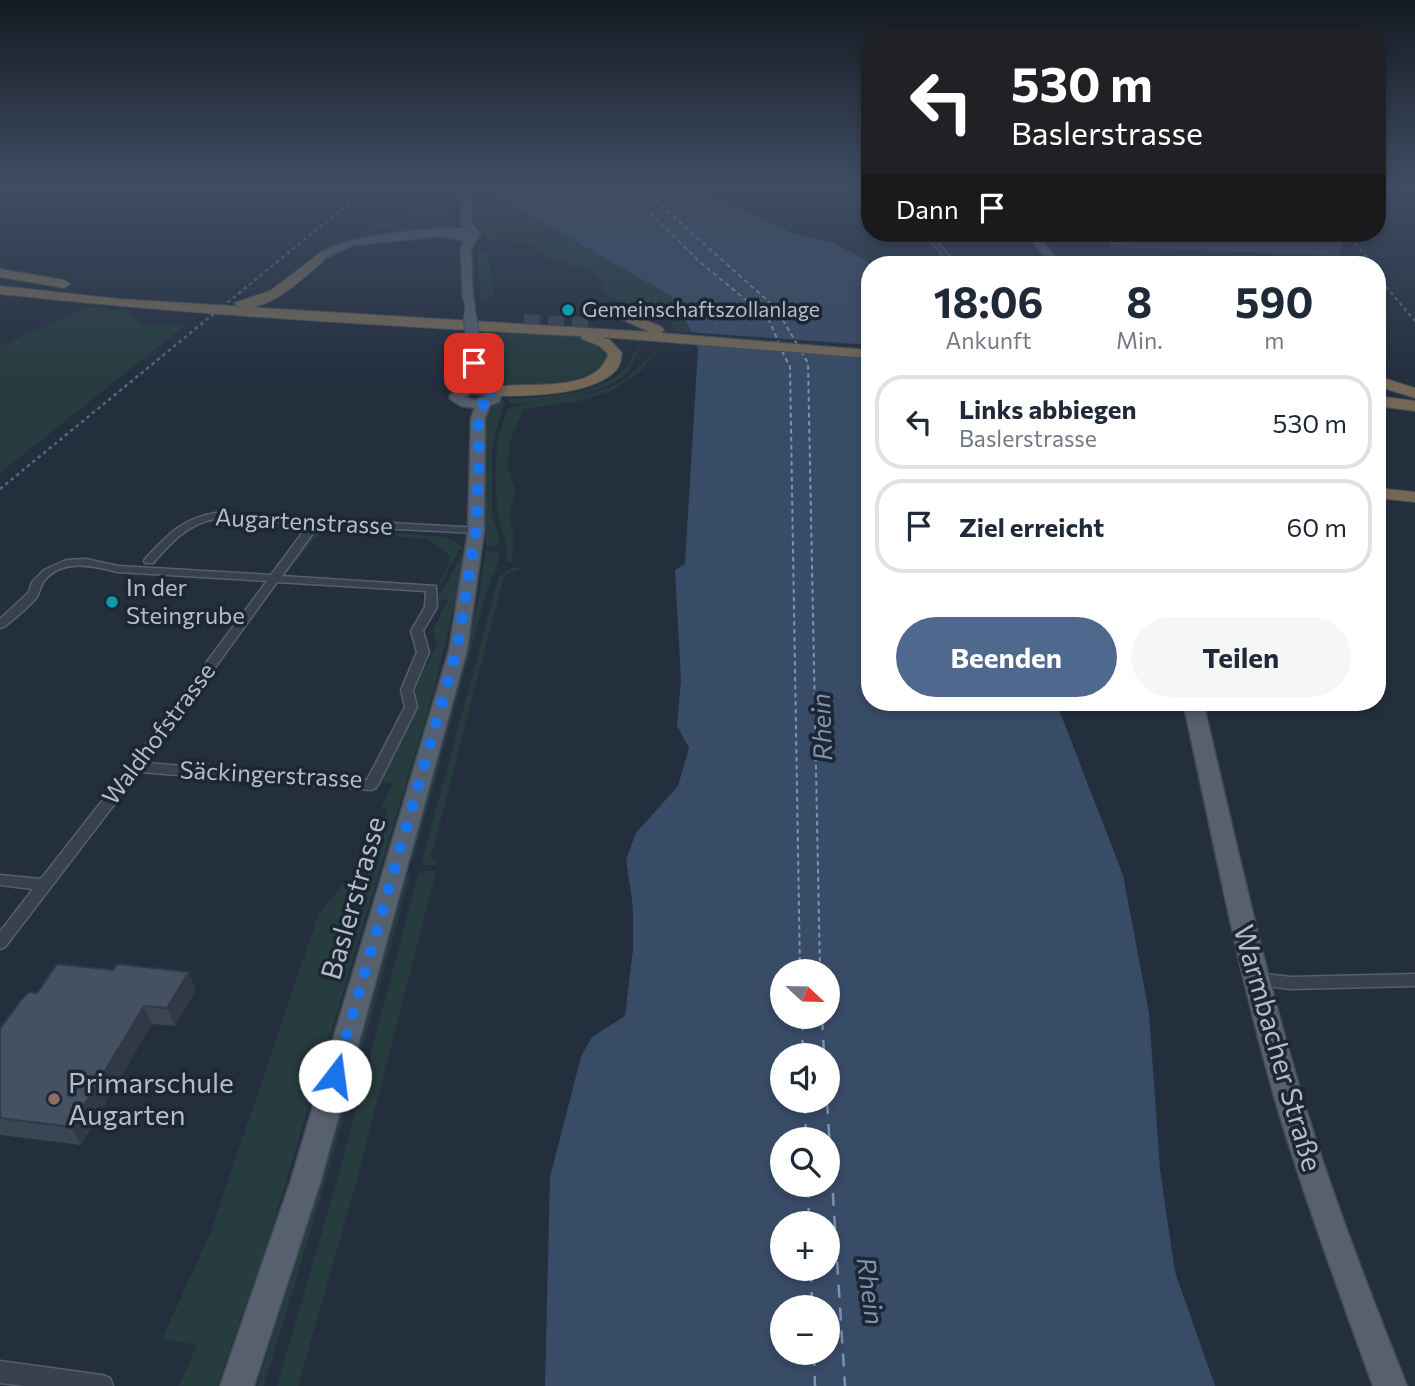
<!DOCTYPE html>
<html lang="de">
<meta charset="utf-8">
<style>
:root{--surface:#fff;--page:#f6f6f7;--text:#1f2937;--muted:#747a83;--line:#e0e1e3;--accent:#4f688e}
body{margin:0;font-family:Commissioner,sans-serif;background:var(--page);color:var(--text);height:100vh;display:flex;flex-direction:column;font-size:26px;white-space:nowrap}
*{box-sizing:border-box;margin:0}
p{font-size:23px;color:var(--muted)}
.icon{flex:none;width:38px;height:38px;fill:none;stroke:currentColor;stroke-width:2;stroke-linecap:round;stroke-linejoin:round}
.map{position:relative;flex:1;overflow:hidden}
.drawer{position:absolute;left:861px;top:256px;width:525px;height:455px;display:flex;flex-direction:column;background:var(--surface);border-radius:28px;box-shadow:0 4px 10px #0003}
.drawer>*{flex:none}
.top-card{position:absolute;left:861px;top:28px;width:525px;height:214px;border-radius:28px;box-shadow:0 4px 10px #0003;background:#202124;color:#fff;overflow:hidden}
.needle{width:46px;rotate:112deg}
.tools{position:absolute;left:770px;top:959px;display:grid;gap:14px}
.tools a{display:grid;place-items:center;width:70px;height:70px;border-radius:50%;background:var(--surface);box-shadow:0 4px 10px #0003;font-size:35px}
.pin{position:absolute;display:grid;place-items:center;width:60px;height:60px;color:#fff;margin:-30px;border-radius:14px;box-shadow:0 4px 10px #0006}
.me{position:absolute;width:77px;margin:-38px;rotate:15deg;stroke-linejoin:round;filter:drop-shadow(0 0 5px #0008)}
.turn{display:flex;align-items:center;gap:24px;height:147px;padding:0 35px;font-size:32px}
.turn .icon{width:91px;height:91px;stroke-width:2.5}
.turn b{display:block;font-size:49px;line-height:60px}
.then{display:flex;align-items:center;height:66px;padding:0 35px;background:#0003;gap:14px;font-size:26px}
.eta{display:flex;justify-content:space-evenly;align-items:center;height:119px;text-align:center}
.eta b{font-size:42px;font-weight:700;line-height:49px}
.cta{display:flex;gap:14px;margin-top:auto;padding:14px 35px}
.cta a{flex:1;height:80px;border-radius:42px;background:var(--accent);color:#fff;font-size:28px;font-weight:700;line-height:80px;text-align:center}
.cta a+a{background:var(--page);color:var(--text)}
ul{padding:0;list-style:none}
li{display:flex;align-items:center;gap:21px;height:94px;margin:0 14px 10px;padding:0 21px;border:4px solid var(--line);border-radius:28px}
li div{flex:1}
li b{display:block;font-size:26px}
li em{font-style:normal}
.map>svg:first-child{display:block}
.green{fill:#263c3f}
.water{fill:#394c67;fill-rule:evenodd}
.pier{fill:#242f3e}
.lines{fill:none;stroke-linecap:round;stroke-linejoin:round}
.ferry-far1{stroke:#7c92b1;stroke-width:2;stroke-dasharray:4.5 3.5;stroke-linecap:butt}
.ferry{stroke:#7c92b1;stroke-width:2.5;stroke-dasharray:13 10;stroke-linecap:butt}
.highway-tunnel{stroke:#3a4453;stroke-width:16;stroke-dasharray:16 8;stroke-linecap:butt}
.street-casing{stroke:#565f6c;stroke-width:3}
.primary-casing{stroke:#414a57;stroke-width:3}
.highway-casing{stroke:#434c59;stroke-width:2}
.street{fill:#38414e;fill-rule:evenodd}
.primary{fill:#56606e;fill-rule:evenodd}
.highway{fill:#746855;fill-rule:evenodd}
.rail{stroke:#5a6575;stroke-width:2.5;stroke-dasharray:3.5 3.5;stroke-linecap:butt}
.primary-bridge-far1-casing{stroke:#414a57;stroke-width:12;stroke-linecap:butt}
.primary-bridge-casing{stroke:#414a57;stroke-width:15;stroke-linecap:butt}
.primary-bridge-far1{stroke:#56606e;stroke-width:10}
.primary-bridge{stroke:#56606e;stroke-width:13}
.wall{fill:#3b4654}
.shaded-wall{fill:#303945}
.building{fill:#455162;stroke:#303945;stroke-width:2}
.route{stroke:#1a73e8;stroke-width:12;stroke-dasharray:0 21.6}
.culture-dot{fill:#0f9aa8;stroke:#1d2633;stroke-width:2.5}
.education-dot{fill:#8d6e63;stroke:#1d2633;stroke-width:2.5}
.labels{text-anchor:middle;stroke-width:7;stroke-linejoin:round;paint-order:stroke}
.far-poi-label{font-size:21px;fill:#b4bcc9;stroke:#1d2633;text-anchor:start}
.street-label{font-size:24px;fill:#b4bcc9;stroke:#1d2633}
.poi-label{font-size:24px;fill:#b4bcc9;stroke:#1d2633;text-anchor:start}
.water-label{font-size:26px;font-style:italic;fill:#7c92b1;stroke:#1d2633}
.near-street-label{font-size:28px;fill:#b4bcc9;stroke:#1d2633}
.near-poi-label{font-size:28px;fill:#b4bcc9;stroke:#1d2633;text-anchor:start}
</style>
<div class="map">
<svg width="1415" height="1386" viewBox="0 0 1415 1386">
<rect width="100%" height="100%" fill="#242f3e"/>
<!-- green -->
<path class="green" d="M380 184H388L386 187H452L456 184H464L462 199 452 201 451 193 441 194 443 189 382 188 368 200 440 201V196L445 197V201L439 203 366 202 358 208H350Z
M477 184H501L500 198 671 296 692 333 672 331 671 319 667 316 656 319 639 313 633 305 607 296 597 273 549 258 536 246 524 242 486 239 484 230 476 224Z
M444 206 452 208C445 228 411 238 391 233L393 229 368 226C378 215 395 222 409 217V211Z
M477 250 487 252 494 295 480 301Z
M90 307 128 310 140 325H186L0 473V346Z
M482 329C517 331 586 326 609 354L601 370 583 379 508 389Z
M479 340 503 389 489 385 481 377Z
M647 343C632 352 636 368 622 378 593 398 548 399 515 404L509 402V399C545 396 589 396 619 374 633 364 630 349 647 343Z
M667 347 670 348 657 352 639 373 610 392 580 401 523 409 510 442 507 467 515 491 510 515 514 540 512 561 521 565 506 561C510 544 502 535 499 518 494 488 493 435 509 408 541 396 578 400 611 387 635 377 643 355 667 347Z
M505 399 492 447V515L500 540 494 546H486L483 415 488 405Z
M336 528 442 537 456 541 463 549 459 550 440 585H438L449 564 447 563 450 556 427 539 327 532 314 539 294 565H291L315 534Z
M486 551H493L500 555 484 601 413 861H409L479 599Z
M462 554 457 593 433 694 264 1254 217 1386H179L197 1345 162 1339 210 1234 319 913 366 858 388 809 381 807 393 784 380 782 419 705 415 688 437 644 433 630 448 600 435 599 445 586Z
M511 568H522L504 576 431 857 439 865H425L422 861 499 577Z
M425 871H436L359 1172 298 1386H277L340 1170 418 875Z
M406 876H410L329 1170 264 1386H257L324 1170Z"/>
<!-- water -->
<path class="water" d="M501 184H689L795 234 833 242 871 264 870 702H1056L1123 875 1149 1013 1160 1170 1175 1272 1215 1386H545L550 1177 581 1057 592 1037 625 1016 633 950V907L626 859 636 833 678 786 689 748 677 726 681 680 675 570 685 564 698 348 692 333 671 296 500 198ZM782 971H828V1017H782ZM782 1055H828V1101H782ZM782 1139H828V1185H782ZM782 1223H828V1269H782ZM782 1307H828V1353H782Z"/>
<!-- pier -->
<path class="pier" d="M687 332 870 345V358L693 344Z"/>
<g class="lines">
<!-- ferry-far1 -->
<path class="ferry-far1" d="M621 184 701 263 768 318 779 343
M637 184 776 308 798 346
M782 351 790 367 800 971
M801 351 808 363 820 971"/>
<!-- ferry -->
<path class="ferry" d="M802 1017 803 1055
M822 1017 824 1055
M805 1101 806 1139
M827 1101 845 1386
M808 1185 809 1223
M811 1269 812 1307
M814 1353 815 1386"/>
<!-- highway-tunnel -->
<path class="highway-tunnel" d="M524 322 591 326"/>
<defs>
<path id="street" d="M924 233H930L956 264H950Z
M215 513 480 528V532L476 533 319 525 282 576 436 586 437 607 423 631 429 652 413 690 417 707 378 785 376 788 371 790 139 772 5 947 0 949V932L33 889 0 885V875L41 879 131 764 267 581 117 572C93 566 62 558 44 581 40 586 40 592 37 597 28 608 15 618 4 627L0 628V619L29 592 32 582 44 570 66 560 86 559 118 566 271 575 309 524 215 519C187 524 171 543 153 563H145L144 561 145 559C168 535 181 519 215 513ZM277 582 426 591 425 607 411 631 417 652 401 690 405 707 367 780 146 763Z
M1256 973 1291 977 1415 974V986L1291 989 1250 984 1248 979 1250 974Z
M0 1361 102 1375 110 1378 113 1386H25L0 1383Z"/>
<path id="primary" d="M463 184H471V223L480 234 471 249 473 301 463 299 461 249 464 241 441 236 353 245 324 259 315 257C339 235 431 228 465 228L461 223Z
M1026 233H1036L1061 264H1051Z
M468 330 478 333 480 375 502 394 499 402 490 405 485 418 484 531 467 650 321 1180 254 1386H220L291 1180 449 650 468 531 471 418 475 408 461 406 450 399V395L465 387 468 375ZM472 393 488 395 475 400 464 397Z
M1183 702H1203C1236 841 1266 981 1309 1118 1337 1209 1372 1297 1407 1386H1373C1341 1298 1309 1210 1281 1120 1240 983 1214 842 1183 702Z"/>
<path id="highway" d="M320 253 324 254V260C308 275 258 322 234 303L270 291Z
M0 269 64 280 70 284 64 288 0 277Z
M0 286 119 299 650 332 607 313 605 310 612 306 662 327 664 330 661 333 870 350V358L602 337 610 340 622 353C621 358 621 364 617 369 595 396 526 396 494 396L486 391 489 388C520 380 597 396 608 354L600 346 582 339 580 336C386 326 193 315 0 294Z
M1377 376 1415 388V398L1377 386Z
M1377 396 1415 401V411L1377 406Z
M1377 488 1415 492V502L1377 498Z"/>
</defs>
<!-- street casing -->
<use href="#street" class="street-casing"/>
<!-- primary casing -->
<use href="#primary" class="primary-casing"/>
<!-- highway casing -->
<use href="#highway" class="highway-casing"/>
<!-- street -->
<use href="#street" class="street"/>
<!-- primary -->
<use href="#primary" class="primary"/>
<!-- highway -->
<use href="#highway" class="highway"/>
<!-- rail -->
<path class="rail" d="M1346 233 1373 264
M1377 276 1415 321
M0 489 372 184"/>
<defs>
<path id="primary-bridge-far1" d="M469 299 471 318"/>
<path id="primary-bridge" d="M470 316 472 333"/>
</defs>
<!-- primary-bridge-far1 casing -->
<use href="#primary-bridge-far1" class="primary-bridge-far1-casing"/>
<!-- primary-bridge casing -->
<use href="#primary-bridge" class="primary-bridge-casing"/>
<!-- primary-bridge-far1 -->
<use href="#primary-bridge-far1" class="primary-bridge-far1"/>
<!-- primary-bridge -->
<use href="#primary-bridge" class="primary-bridge"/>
</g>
<!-- wall -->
<path class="wall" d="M1106 233H1337L1344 241 1339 256 1111 247Z
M196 990 175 1026 152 1024 81 1145 0 1135V1029L37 993Z"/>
<!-- shaded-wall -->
<path class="shaded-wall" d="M189 972 196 990 175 1026 167 1008Z
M144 1006 152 1024 81 1145 71 1127Z"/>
<!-- building -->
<path class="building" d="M1144 233H1337L1344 241Z
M57 964 113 970 117 964 189 972 167 1008 144 1006 71 1127 0 1118V1029L21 1000 29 992 37 993Z"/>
<!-- sky -->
<linearGradient id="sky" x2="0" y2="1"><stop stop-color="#141a22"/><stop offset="0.49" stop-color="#3f4d63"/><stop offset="1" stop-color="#3f4d63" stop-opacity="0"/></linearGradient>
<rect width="1415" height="378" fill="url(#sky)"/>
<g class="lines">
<!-- route -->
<path class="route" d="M335 1076 457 650 476 531 479 455 478 418 484 403 495 396 474 375V363"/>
</g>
<!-- markers -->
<g class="culture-dot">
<circle cx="568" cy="310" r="7"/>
<circle cx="112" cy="602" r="7"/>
</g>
<circle class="education-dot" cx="54" cy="1099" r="7"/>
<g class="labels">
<!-- far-poi labels -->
<g class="far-poi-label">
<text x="582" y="317">Gemeinschaftszollanlage</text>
</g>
<!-- street labels -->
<g class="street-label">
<text transform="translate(304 522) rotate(3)" y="8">Augartenstrasse</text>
<text transform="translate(159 734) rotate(-53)" y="8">Waldhofstrasse</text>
<text transform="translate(271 775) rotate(3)" y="8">Säckingerstrasse</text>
</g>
<!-- poi labels -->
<g class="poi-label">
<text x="126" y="596">In der<tspan x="126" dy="28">Steingrube</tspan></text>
</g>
<!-- water labels -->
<g class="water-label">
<text transform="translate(822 727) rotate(-92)" y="9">Rhein</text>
<text transform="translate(870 1291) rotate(82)" y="9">Rhein</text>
</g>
<!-- near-street labels -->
<g class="near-street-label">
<text transform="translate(353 898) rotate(-74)" y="10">Baslerstrasse</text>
<text transform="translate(1278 1048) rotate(74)" y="10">Warmbacher Straße</text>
</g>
<!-- near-poi labels -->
<g class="near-poi-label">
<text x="68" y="1093">Primarschule<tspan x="68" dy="32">Augarten</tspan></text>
</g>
</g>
</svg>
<div class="tools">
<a><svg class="needle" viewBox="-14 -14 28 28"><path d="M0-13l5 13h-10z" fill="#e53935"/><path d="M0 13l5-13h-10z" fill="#747a83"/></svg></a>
<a><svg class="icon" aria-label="sound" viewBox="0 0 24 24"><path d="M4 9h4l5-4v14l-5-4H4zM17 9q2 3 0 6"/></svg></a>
<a><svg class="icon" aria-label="search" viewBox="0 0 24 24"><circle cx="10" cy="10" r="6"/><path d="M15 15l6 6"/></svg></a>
<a>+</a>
<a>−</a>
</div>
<div class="pin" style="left:474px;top:363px;background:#d93025"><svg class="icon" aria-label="arrive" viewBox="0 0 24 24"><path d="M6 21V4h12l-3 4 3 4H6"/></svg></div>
<svg class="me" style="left:335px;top:1076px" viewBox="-20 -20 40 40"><circle r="19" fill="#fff"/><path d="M0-13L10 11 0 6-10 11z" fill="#1a73e8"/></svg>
<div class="top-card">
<div class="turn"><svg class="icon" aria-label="left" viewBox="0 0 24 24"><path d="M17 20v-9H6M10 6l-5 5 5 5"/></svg><div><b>530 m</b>Baslerstrasse</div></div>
<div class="then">Dann<svg class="icon" aria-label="arrive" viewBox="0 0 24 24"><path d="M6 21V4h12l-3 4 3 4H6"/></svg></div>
</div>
<section class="drawer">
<div class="eta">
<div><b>18:06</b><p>Ankunft</p></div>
<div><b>8</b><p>Min.</p></div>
<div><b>590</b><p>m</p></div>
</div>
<ul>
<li><svg class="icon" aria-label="left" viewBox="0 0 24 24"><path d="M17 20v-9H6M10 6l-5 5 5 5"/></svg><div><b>Links abbiegen</b><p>Baslerstrasse</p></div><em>530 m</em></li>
<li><svg class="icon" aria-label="arrive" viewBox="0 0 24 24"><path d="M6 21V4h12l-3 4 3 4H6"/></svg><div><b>Ziel erreicht</b></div><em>60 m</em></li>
</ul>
<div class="cta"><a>Beenden</a><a>Teilen</a></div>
</section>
</div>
